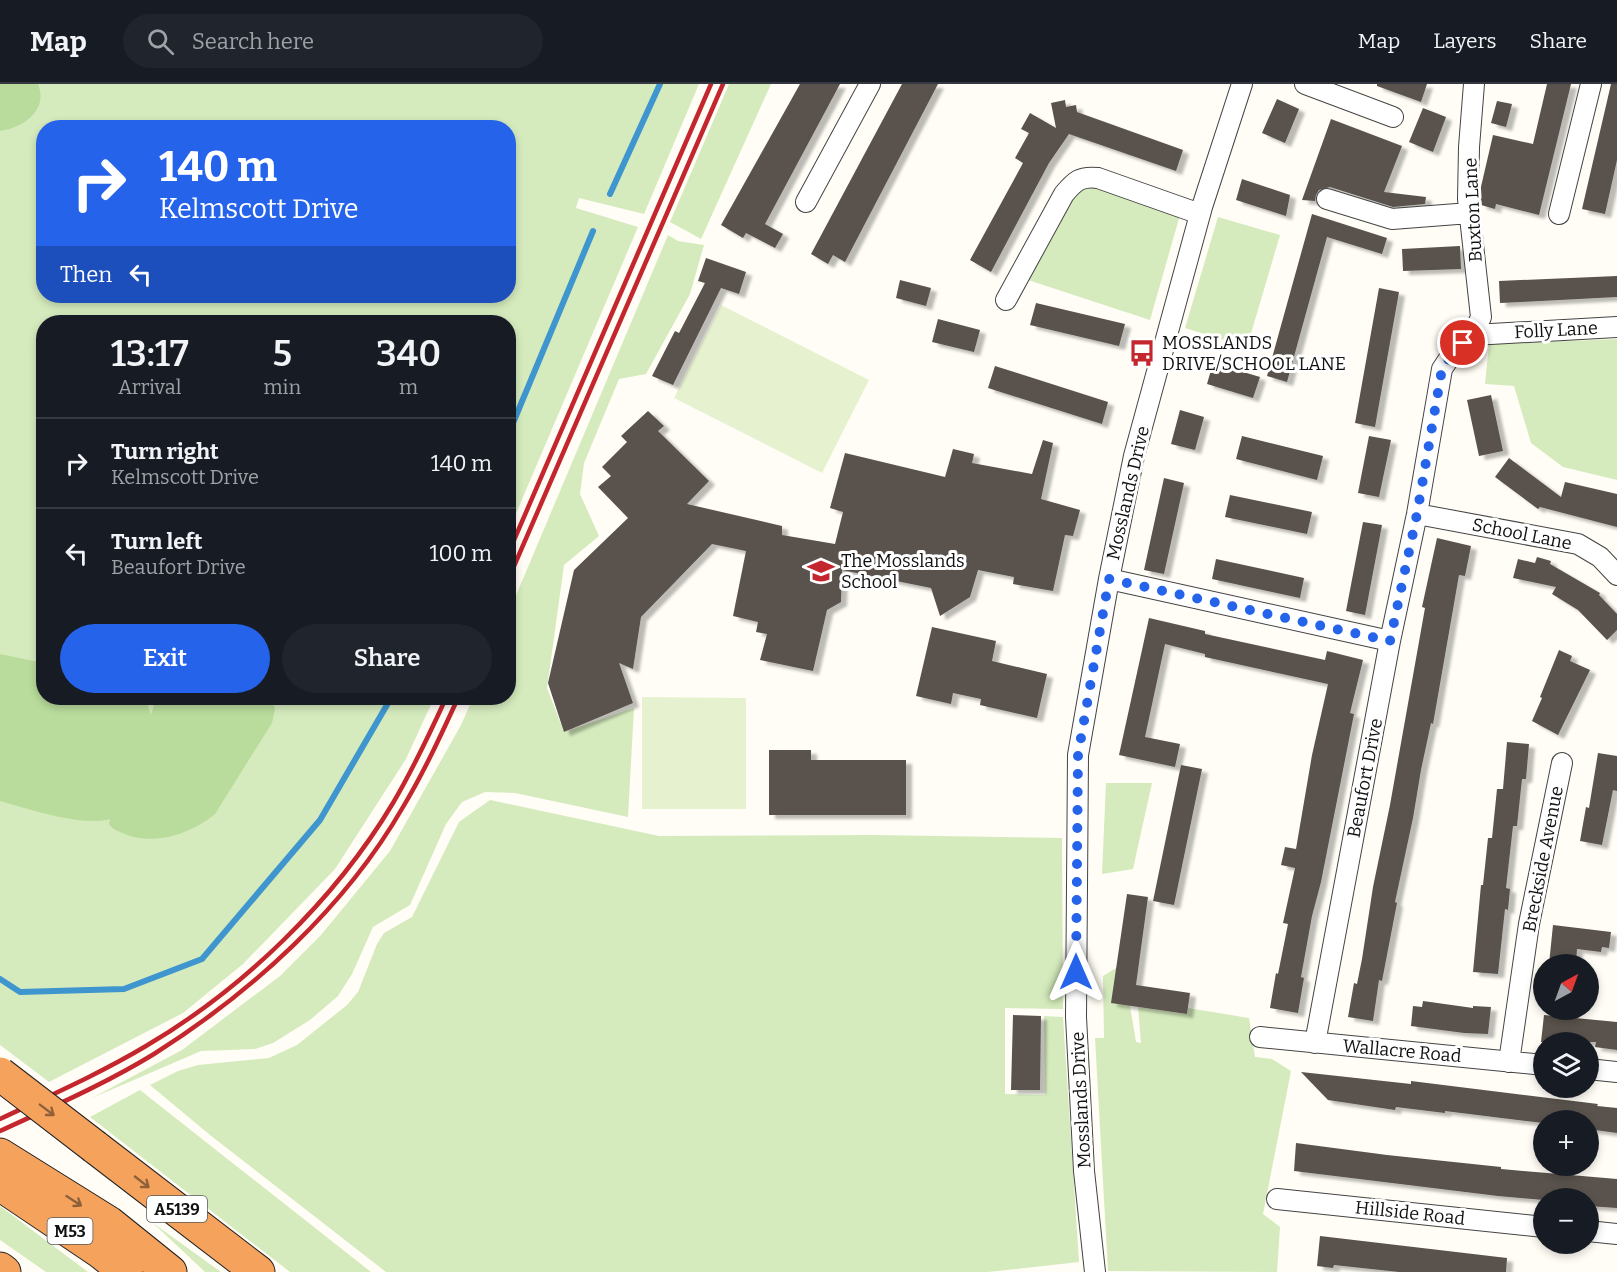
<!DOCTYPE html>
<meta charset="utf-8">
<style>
:root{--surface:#171b24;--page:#20242c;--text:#f1f3f6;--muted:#9ea1a6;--line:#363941;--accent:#2563eb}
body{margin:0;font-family:Bitter,serif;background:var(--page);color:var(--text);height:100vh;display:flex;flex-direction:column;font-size:22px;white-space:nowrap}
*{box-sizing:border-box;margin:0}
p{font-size:20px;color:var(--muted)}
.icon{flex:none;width:33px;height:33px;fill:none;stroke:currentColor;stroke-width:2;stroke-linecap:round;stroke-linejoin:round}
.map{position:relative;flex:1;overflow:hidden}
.panel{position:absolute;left:36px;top:231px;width:480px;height:390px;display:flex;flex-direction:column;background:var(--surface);border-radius:24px;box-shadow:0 3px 9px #0003}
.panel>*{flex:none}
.top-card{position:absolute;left:36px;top:36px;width:480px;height:183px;border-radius:24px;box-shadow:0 3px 9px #0003;background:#2563eb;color:#fff;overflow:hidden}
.needle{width:39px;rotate:41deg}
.fabs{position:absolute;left:1533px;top:870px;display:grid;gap:12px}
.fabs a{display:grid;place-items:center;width:66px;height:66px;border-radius:50%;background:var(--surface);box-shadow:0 3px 9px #0003;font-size:30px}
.pin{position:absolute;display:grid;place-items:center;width:51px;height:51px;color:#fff;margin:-26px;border:3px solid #fff;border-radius:50%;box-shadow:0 2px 6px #0007}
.me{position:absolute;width:66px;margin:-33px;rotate:0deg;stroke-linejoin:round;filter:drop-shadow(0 0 4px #0008)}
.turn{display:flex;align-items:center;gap:21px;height:126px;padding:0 24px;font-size:27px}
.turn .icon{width:78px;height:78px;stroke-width:2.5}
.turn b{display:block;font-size:42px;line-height:51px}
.then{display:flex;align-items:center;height:57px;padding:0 24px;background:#0003;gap:12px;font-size:22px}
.eta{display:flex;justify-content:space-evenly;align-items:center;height:102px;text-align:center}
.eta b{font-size:36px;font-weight:600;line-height:42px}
.button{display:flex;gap:12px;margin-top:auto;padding:12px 24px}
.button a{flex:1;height:69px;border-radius:36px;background:var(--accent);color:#fff;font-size:24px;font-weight:600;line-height:69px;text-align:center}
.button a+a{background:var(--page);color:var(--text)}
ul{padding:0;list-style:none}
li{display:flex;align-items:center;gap:18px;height:90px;padding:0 24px;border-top:2px solid var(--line)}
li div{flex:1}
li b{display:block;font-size:22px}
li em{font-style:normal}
header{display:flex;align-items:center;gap:36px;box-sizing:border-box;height:84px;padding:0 30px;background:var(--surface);border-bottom:2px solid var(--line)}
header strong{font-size:28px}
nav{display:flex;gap:33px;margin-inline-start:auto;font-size:21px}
.search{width:420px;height:54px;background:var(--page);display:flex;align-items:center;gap:15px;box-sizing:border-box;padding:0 21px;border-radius:33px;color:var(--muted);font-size:22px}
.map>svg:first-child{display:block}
.green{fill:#d5ebbd;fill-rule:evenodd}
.forest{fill:#b9dc9c}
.pitch{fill:#e6f2cf}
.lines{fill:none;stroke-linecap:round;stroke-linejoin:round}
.stream{stroke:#3f96cf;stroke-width:6}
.building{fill:#5a524d;filter:url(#shadow)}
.street-casing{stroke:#444;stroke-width:22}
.highway-casing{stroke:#222;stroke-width:35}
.street{stroke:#fff;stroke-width:20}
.highway{stroke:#f5a25d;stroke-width:33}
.rail{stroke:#c4262e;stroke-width:4.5}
.highway-bridge-casing{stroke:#222;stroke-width:35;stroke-linecap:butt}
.highway-bridge{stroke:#f5a25d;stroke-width:33}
.oneway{stroke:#8e613b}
.route{stroke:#2563eb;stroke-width:10;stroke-dasharray:0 18}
.labels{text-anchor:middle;stroke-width:6;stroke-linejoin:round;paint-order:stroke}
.shield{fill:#fff;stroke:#585858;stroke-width:1.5}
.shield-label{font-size:16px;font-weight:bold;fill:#111}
.street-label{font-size:18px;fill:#111;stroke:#fff}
.poi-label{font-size:18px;fill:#111;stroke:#fff;text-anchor:start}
</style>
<header>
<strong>Map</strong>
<div class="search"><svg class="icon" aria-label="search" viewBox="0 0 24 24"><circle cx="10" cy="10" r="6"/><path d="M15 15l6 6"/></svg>Search here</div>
<nav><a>Map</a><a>Layers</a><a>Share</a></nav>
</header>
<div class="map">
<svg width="1617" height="1188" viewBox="0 0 1617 1188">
<defs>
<filter id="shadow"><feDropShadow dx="6" dy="4" stdDeviation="1.5" flood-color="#0004"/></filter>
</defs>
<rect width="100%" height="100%" fill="#fffdf5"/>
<!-- green -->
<path class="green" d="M0 0H699L644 130 579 114 576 124 638 143 509 446 508 238H44V614H434L406 675 335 785 243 880 183 929 49 998 0 961ZM44 44H508V212H44Z
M729 0H771L701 155 670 138Z
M1094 101 1180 131 1150 236 1028 196 1069 115 1083 102Z
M1218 133 1280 151 1247 263 1185 244Z
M668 151 678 157 704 161 690 210 646 290 619 295 584 379 580 410 599 452 564 481 547 604 564 648 634 624 628 733 515 709 485 708 462 718 446 740 410 821 373 843 352 890 338 912 310 936 273 959 255 965 201 967 92 1014 182 966 280 892 321 851 390 767 461 641 473 614H508L509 528Z
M1617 255V396L1563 383 1531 359 1514 302 1485 300 1489 260Z
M1106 699H1152L1133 785 1102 790Z
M490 716 659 752 875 751 1062 754 1063 925 1005 924V1010L1045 1011 1044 932 1063 933 1079 1178 988 1188H386L210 1051 150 1001 178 987 198 981 269 974 297 961 347 921 358 908 377 860 384 849 412 833 459 738Z
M1116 884 1130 922 1136 958 1141 959 1138 923 1187 930 1188 924 1249 934 1255 973 1272 975 1291 987 1263 1130 1280 1143 1277 1188 1108 1187 1095 954H1104L1103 892Z
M140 1006 371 1188H290L90 1033Z
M0 1122 88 1188H46L0 1156Z
M153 1139 221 1188H205Z"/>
<!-- forest -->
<path class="forest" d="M0 0H38C49 26 23 44 0 47Z
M0 570 43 579 44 614H142L146 616 151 631C154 623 153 618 162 614H271L275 625 272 639 215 730C191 750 154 762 125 750 118 747 113 746 109 740L110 735C82 743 29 725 0 717Z"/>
<!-- pitch -->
<path class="pitch" d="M721 221 869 296 822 389 674 314Z
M642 613 746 614V725H642Z"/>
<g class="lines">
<!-- stream -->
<path class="stream" d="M610 110 660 0
M508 351 593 147
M0 895 20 908 124 905 202 875 320 736 391 614"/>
</g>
<!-- building -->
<path class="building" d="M800 0H840L765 140 783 150 775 164 746 149 743 154 721 141Z
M902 0H938L845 178 833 171 828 180 811 170Z
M1377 0H1427L1421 18 1377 2Z
M1547 0H1571L1539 131 1496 120 1495 125 1481 121 1480 107 1493 51 1533 60Z
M1611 0H1617V76L1605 130 1582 125Z
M1277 15 1299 25 1285 59 1262 49Z
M1065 16 1066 23 1076 21 1077 28 1183 66 1176 87 1069 50 1049 79 991 188 970 176 1023 79 1015 74 1029 49 1021 45 1030 29 1056 44 1051 19Z
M1497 17 1512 20 1506 43 1491 39Z
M1423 24 1446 33 1433 68 1409 58Z
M1331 35 1402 62 1384 108 1426 113 1425 120 1393 123 1330 103 1319 106 1316 111 1315 117 1302 116Z
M1242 95 1290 111 1286 132 1236 116Z
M1312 130 1387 154 1382 170 1327 153 1287 298 1267 292Z
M1460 162 1461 185 1403 187 1402 165Z
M706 174 746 188 739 210 721 204 673 301 652 292 675 247 679 249 705 199 698 197Z
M1617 192V213L1500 219 1499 197Z
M900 196 931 204 926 222 896 214Z
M1379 204 1399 208 1375 343 1355 339Z
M1036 219 1125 240 1119 262 1030 241Z
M938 235 980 246 974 268 932 258Z
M1213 279 1260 293 1253 314 1207 300Z
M995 282 1108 318 1102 340 988 304Z
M1491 311 1503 367 1479 372 1467 316Z
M1180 326 1204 333 1195 366 1171 360Z
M648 327 664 342 658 347 709 397 687 420 782 442V451L835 460 843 428 830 424 845 369 945 393 953 365 974 370 972 379 1032 390 1043 356 1053 359 1041 415 1080 426 1073 452 1065 451 1053 507 1013 500 1014 493 978 486 970 513 940 532 931 504 842 486 841 518 827 526 813 587 760 576 767 550 756 548 758 538 733 532 746 467 712 460 641 533 633 585 619 579 633 619 564 648 548 599 574 486 628 434 598 403 611 392 602 383 627 358 621 352Z
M1242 352 1323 372 1317 396 1236 375Z
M1369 352 1391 356 1379 413 1358 409Z
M1509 374 1561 413 1565 398 1617 410V443L1540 423 1538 425 1495 393Z
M1164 394 1184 399 1164 490 1144 486Z
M1230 411 1312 428 1307 450 1225 433Z
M1363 438 1382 441 1365 531 1346 527Z
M1437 454 1471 462 1465 492 1459 491 1433 640 1431 639 1421 686 1413 734 1395 818 1397 819 1382 897 1379 896 1373 937 1348 933 1354 899 1357 900 1362 875 1373 803 1390 721 1425 524 1422 523Z
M1537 473 1551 477 1550 480 1600 509 1599 511 1617 530V546L1607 556 1578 526 1552 510 1556 503 1513 494 1518 475 1535 479Z
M1216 475 1304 494 1300 514 1212 495Z
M1149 534 1205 547V550L1325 576 1327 567 1363 576 1350 629 1354 630 1321 798 1312 832 1301 893 1304 894 1298 929 1270 924 1276 889 1278 890 1288 840 1283 839 1295 784 1281 781 1285 763 1296 765 1312 671 1328 600 1205 573V570L1165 560 1145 653 1180 660 1175 683 1119 671Z
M932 543 996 557 992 577 1047 590 1037 634 980 621 981 615 953 609 951 620 916 612Z
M1559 566 1572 572 1570 577 1590 586 1558 651 1532 637 1542 614 1540 613Z
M1507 658 1529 660 1526 695H1522L1517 742H1513L1506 804 1510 805 1508 826 1505 825 1498 890 1473 888 1481 801H1483L1488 754H1492L1497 705H1503Z
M769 666H811V676H906V731H769Z
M1598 669 1617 672V707L1613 706 1602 761 1580 757 1586 723 1589 724Z
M1181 681 1202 685 1174 821 1153 817Z
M1127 810 1148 813 1136 901 1190 909 1187 930 1111 919Z
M1553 841 1611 848 1609 864 1602 863 1601 868 1577 865 1576 880H1549Z
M1423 917 1473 924V922L1491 923 1488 950 1464 949 1411 942 1413 922 1422 923Z
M1013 931 1041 932 1040 1006H1011Z
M1544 931 1617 938V966L1595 963 1596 958H1541Z
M1301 988 1411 1000V997L1598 1020 1597 1022 1617 1024V1049L1588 1045V1036H1543V1039L1445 1027V1029L1396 1023 1395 1026 1328 1016Z
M1296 1059 1387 1071 1501 1083V1085L1617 1095V1124L1588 1122V1114L1544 1116 1498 1112 1294 1087Z
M1320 1152 1507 1174 1506 1188H1399L1334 1181 1333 1184 1317 1182Z"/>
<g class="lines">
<defs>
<path id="street" d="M1305 0 1393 33
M1327 115 1392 135 1470 129
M806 118 870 0
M1559 130 1591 0
M1006 216 1064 110C1075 97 1080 92 1098 94L1200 130
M1473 251 1481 233 1468 115 1469 63 1474 0
M1417 430 1578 460 1600 473 1617 491
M1109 495 1390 557
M1260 953 1544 981
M1315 959 1390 557 1417 430 1442 285 1454 267 1473 251 1617 243
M1509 978 1529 840 1562 679
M1588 985 1617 988
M1277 1115 1544 1143
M1588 1147 1617 1150
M1095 1188 1084 1087 1076 933 1078 671 1109 495 1134 372 1202 123 1242 0"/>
<path id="highway" d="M95 1063 258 1188
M0 1071 109 1139 170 1188
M0 1100 101 1168 126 1188
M0 1185 4 1188"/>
</defs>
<!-- street casing -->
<use href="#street" class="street-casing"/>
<!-- highway casing -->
<use href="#highway" class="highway-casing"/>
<!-- street -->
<use href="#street" class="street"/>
<!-- highway -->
<use href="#highway" class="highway"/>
<!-- rail -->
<path class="rail" d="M508 470 711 0
M508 496 723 0
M0 1035C49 1012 99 990 146 962 243 905 335 816 393 719 413 685 430 649 446 614
M0 1047C52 1023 105 1000 154 970 252 908 345 824 403 723 424 688 441 651 458 614"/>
<defs>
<path id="highway-bridge" d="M0 990 95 1063"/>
</defs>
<!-- highway-bridge casing -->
<use href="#highway-bridge" class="highway-bridge-casing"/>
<!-- highway-bridge -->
<use href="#highway-bridge" class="highway-bridge"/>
</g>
<!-- one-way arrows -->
<defs><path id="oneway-shaft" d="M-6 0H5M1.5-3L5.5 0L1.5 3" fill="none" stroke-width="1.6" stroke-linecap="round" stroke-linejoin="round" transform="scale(1.5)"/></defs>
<g class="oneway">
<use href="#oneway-shaft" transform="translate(47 1026) rotate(37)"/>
<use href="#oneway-shaft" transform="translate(142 1098) rotate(38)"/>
<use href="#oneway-shaft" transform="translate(74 1117) rotate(33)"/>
</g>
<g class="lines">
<!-- route -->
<path class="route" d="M1076 888 1078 671 1109 495 1390 557 1417 430 1442 285 1454 267 1463 259"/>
</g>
<!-- icons -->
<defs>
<symbol id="bus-bare" viewBox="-9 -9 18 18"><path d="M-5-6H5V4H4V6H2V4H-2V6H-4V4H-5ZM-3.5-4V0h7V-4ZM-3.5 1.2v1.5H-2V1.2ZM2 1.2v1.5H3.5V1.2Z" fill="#c4262e" stroke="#fff" stroke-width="2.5" paint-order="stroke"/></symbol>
<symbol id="school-bare" viewBox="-9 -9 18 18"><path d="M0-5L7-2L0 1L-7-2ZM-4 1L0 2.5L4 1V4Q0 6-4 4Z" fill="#c4262e" stroke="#fff" stroke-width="2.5" paint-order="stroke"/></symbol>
</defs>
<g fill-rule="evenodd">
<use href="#bus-bare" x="1123" y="250" width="38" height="38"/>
<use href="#school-bare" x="802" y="468" width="38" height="38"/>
</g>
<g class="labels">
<!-- shield labels -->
<g class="shield">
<rect x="147" y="1112" width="60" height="26" rx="4.5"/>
<rect x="47.5" y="1134" width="45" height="26" rx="4.5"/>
</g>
<g class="shield-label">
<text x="177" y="1131">A5139</text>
<text x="70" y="1153">M53</text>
</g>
<!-- street labels -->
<g class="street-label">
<text transform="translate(1473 126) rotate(-93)" y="6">Buxton Lane</text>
<text transform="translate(1556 246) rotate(-3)" y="6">Folly Lane</text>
<text transform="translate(1128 409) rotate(-77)" y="6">Mosslands Drive</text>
<text transform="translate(1522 450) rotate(11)" y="6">School Lane</text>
<text transform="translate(1365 694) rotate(-79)" y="6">Beaufort Drive</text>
<text transform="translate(1543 775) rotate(-79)" y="6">Breckside Avenue</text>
<text transform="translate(1402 967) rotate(5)" y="6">Wallacre Road</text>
<text transform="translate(1081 1016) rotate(-93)" y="6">Mosslands Drive</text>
<text transform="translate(1410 1129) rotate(6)" y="6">Hillside Road</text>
</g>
<!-- poi labels -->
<g class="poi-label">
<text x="1162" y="265">MOSSLANDS<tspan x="1162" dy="21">DRIVE/SCHOOL LANE</tspan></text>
<text x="841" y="483">The Mosslands<tspan x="841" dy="21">School</tspan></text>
</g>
</g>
</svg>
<div class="fabs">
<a><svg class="needle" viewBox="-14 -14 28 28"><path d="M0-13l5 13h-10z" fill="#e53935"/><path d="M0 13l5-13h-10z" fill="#9ea1a6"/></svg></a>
<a><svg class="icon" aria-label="layers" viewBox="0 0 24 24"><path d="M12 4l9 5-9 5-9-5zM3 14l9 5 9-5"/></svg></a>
<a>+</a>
<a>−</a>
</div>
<div class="pin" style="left:1463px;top:259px;background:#d93025"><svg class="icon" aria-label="arrive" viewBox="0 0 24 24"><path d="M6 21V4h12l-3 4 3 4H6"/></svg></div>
<svg class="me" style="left:1076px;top:888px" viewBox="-20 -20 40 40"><path d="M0-17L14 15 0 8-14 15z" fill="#2563eb" stroke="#fff" stroke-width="4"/></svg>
<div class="top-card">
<div class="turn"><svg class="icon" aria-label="right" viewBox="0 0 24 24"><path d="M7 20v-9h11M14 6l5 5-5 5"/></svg><div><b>140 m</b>Kelmscott Drive</div></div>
<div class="then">Then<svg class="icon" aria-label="left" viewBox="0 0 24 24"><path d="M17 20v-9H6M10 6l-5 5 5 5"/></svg></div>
</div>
<section class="panel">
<div class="eta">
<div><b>13:17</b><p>Arrival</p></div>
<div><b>5</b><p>min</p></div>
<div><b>340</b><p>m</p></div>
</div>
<ul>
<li><svg class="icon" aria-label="right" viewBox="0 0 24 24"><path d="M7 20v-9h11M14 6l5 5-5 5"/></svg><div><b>Turn right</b><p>Kelmscott Drive</p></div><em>140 m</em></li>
<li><svg class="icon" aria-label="left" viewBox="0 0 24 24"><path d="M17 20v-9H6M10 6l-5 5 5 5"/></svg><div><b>Turn left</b><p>Beaufort Drive</p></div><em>100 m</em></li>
</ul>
<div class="button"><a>Exit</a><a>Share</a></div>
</section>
</div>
